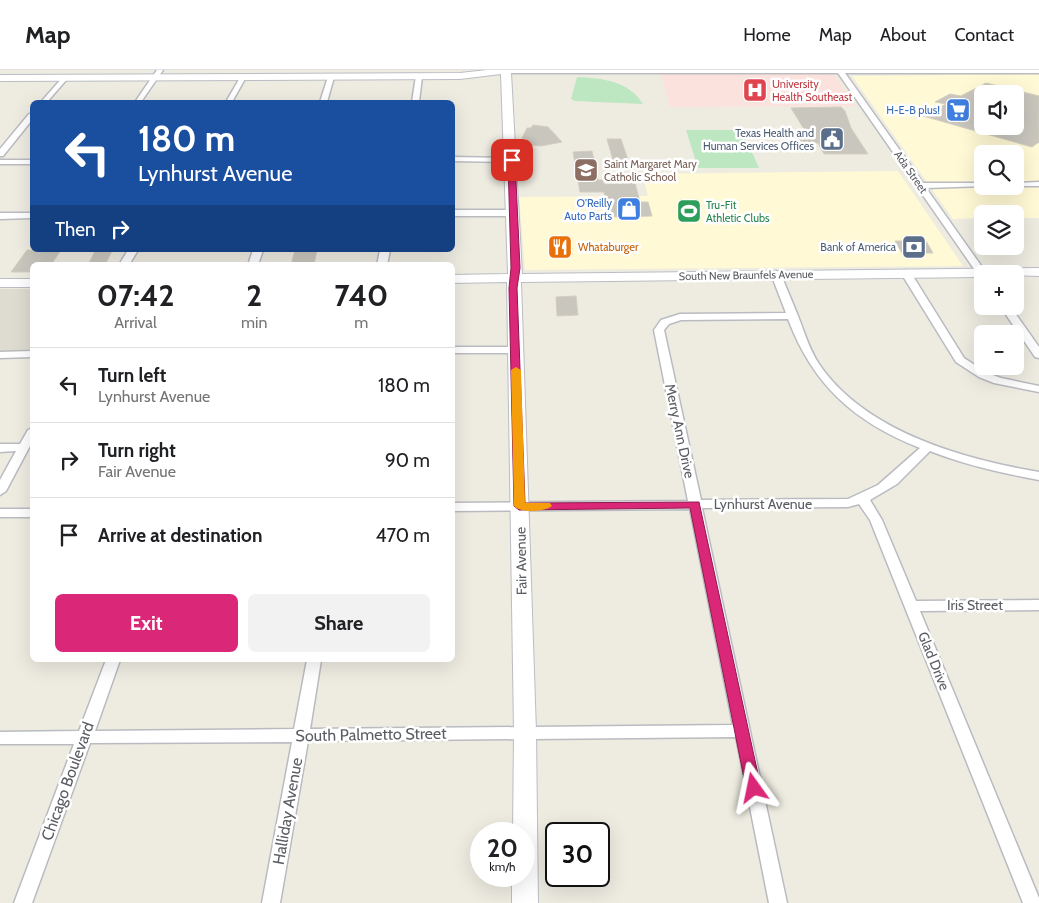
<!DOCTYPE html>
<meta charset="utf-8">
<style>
:root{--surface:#fff;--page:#f2f2f2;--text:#202124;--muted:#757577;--line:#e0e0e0;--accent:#db2777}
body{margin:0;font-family:Cabin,sans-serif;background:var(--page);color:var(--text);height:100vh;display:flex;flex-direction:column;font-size:19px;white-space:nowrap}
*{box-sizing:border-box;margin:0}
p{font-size:16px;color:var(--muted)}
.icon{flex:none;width:28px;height:28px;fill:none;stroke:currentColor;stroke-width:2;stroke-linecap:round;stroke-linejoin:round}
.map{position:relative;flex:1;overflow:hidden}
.drawer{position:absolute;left:30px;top:192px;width:425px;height:400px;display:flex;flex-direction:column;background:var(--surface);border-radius:8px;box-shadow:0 5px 20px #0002}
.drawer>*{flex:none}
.hud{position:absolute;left:30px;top:30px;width:425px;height:152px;border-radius:8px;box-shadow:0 5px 20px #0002;background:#1a4fa0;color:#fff;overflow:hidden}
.buttons{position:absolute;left:974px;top:15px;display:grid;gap:10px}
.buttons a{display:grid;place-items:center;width:50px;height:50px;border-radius:8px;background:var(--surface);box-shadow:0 5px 20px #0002;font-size:25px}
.speed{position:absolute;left:470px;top:752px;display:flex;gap:10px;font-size:25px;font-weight:700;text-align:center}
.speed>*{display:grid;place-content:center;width:65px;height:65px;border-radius:50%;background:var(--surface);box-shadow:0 5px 20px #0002;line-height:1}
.speed small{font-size:12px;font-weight:400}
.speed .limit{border:2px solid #111;border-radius:8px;background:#fff;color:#111}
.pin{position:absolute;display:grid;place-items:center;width:42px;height:42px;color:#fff;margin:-21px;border-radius:10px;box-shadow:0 2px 8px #0006}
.me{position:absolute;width:55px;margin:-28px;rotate:348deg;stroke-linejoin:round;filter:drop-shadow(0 0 4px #0008)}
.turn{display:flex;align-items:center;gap:18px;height:105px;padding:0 25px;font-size:22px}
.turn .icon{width:65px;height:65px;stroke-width:2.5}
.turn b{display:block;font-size:35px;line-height:42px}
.then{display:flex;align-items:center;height:48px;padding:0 25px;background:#0003;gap:10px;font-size:19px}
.eta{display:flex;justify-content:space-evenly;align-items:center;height:85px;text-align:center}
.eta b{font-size:30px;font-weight:800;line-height:35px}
.button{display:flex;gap:10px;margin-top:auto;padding:10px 25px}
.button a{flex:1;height:58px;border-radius:8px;background:var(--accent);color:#fff;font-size:20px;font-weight:800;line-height:58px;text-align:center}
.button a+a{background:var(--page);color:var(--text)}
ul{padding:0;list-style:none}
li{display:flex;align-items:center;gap:15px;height:75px;padding:0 25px;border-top:1px solid var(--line)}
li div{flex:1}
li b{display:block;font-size:19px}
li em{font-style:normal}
header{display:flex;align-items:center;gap:30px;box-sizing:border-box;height:70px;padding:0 25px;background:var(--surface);border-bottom:1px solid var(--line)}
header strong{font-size:24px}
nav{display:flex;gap:28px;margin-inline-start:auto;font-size:18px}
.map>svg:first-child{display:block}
.commercial{fill:#fff9d5;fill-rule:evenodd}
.education{fill:#dedbd0}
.medical{fill:#fce2dc}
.green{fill:#bce7c1}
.building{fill:#c9c6be;stroke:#d3cebf}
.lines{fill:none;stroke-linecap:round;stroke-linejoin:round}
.street-casing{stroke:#b9bbc1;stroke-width:3}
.secondary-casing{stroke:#babdc4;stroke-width:2}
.street{fill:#fff;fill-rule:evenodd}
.secondary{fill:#fff;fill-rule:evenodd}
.route{fill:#db2777;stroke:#8e194d}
.slow{fill:#f59e0b}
.labels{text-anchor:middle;stroke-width:5;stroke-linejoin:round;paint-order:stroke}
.far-health-label{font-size:11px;fill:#be3a42;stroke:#fff;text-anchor:start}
.far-shop-label{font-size:11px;fill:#366cbe;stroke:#fff;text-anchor:end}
.far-service-label{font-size:11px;fill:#4e5e75;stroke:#fff;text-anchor:end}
.far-education-label{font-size:11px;fill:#785e54;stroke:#fff;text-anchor:start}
.far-street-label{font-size:11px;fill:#5a5d63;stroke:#fff}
.far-leisure-label{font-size:11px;fill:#27864d;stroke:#fff;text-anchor:start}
.far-food-label{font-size:11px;fill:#c56008;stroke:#fff;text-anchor:start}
.street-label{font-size:14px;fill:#5a5d63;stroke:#fff}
.near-street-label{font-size:16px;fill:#5a5d63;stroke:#fff}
</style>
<header>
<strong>Map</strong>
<nav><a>Home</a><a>Map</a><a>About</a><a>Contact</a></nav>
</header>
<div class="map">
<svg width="1039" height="833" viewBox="0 0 1039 833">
<rect width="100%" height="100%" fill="#eeece1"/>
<!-- commercial -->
<path class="commercial" d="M1039 4V148H1015V144H982V148L953 149 852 6ZM982 24H1015V56H982ZM982 84H1015V116H982Z
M898 101 963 196 525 200 519 127 648 126 642 104Z"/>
<!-- education -->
<path class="education" d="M0 219H32V281H0Z"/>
<!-- medical -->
<path class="medical" d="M660 3H833L856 36 670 37Z"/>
<!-- green -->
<path class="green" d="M577 7C602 8 629 11 643 34L575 31 571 29Z
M686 60H742L759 98H698Z"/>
<!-- building -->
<path class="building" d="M986 13 1015 20 1014 24H982V56H1015V20L1039 26V72L1032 77 923 46 946 34 935 32 950 24 961 26Z
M841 37 845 41 851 58 868 84H824L818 73H790V64H807L791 38Z
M533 55 548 57 562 72 541 76 524 74 527 69 522 68 527 58H531Z
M607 69H621L628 90H613Z
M592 81 598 110H603L604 114 635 113 640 132H648L652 146 610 147 604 122H580L573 82Z
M895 171H926L933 183H902Z
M551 174H570L572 185H552Z
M27 180H61L51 195H32V202H11Z
M295 180H317L314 195H291Z
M95 181H112L105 195H88Z
M576 226 578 245 557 246 556 227Z"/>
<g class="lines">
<defs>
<path id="street" d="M157 0H163L141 32H135Z
M506 0H1039V3H845L923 113H982V116H985L926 118 987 204H982V207L979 206 838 3H504L503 2Z
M419 4 422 6 419 32H412L416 6Z
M331 5 334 7 327 32H320L328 7Z
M241 6 246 7 232 32H226Z
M63 7 68 8 47 32H41Z
M29 44H32V50L3 86H0V79Z
M452 87 512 88 516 90 512 92 452 91Z
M0 90H32V94H0Z
M1039 112V116H1012H1015V113Z
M452 140H514L518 143 514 146H452Z
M0 143H32V148L0 149Z
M128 180H138L129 195H119Z
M253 180H263L258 195H248Z
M380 180H390L387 195H377Z
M906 200 911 203 964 288 987 303 1001 308 1039 316V322L994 313 979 307 956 292 901 203Z
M776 201 781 204C786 218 793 233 798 246 804 261 809 279 819 294 865 362 963 389 1039 402V410C1002 403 965 395 930 381L897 414 870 430 882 450 916 531 1039 530V540L920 541 1039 828V833H1023L870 450 859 434 848 437 702 438 787 833H769L736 667 308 671 280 833H262L292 672 90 673 32 833H14L74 674H0V662L79 661 106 590H120L95 661 294 659 307 590H321L310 659 733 655 690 439 452 441V433L688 431 654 260 661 250 680 244 786 243 771 204ZM788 249C813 315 854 352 920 378L878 415 848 429 701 430 664 260 669 254 681 250Z
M1000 236H1010L1039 277V288L1035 287Z
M452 277H515L520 280 515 283H452Z
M32 281V287L0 288V282Z
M32 358V372L6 421 0 425V410L16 381 0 382V374H20L28 360Z
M0 439H32V447H0Z"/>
<path id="secondary" d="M487 0H516L511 3 522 204 1039 198V206L982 204V207L521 212 536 662 538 833H512V806H524V764H513L514 662 507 212 452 213V205L508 204 501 4 460 9 0 11V5L460 3Z
M0 209H32V217H0Z"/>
</defs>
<!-- street casing -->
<use href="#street" class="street-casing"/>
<!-- secondary casing -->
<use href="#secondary" class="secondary-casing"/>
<!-- street -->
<use href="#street" class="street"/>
<!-- secondary -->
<use href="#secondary" class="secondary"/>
</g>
<!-- route -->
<path class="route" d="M512 87 515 90 520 198 517 218 525 433 699 432 761 718 759 723 754 725 748 723 746 718 690 438 519 440 514 436 509 218 511 198 508 90Z"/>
<!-- slow -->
<path class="slow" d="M516 297 521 300 525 433H550L552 436C545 442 520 443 514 436L511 300Z"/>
<!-- icons -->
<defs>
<symbol id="hospital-square" viewBox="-11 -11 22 22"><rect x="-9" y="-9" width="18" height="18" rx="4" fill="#e0444e" stroke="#fff"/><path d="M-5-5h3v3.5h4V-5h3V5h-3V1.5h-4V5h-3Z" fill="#fff"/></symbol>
<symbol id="supermarket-square" viewBox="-11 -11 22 22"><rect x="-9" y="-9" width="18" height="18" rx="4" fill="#3f7fe0" stroke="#fff"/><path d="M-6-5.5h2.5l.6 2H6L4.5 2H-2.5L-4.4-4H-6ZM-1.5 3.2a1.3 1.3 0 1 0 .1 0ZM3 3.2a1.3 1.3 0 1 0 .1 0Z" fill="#fff"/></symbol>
<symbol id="civic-square" viewBox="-11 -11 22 22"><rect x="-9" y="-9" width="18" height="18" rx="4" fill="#5c6f8a" stroke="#fff"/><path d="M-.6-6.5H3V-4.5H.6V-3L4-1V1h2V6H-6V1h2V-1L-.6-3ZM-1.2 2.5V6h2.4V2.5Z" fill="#fff"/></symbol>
<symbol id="school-square" viewBox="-11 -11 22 22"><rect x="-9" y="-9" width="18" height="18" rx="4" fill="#8d6e63" stroke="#fff"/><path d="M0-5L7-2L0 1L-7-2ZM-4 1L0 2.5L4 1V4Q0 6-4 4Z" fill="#fff"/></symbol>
<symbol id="shop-square" viewBox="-11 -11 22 22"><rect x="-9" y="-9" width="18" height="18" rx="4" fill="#3f7fe0" stroke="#fff"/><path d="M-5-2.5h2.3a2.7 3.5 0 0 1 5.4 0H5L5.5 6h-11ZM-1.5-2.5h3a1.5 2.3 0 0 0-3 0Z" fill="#fff"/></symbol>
<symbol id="stadium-square" viewBox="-11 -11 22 22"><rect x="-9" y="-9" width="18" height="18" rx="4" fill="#2e9e5b" stroke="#fff"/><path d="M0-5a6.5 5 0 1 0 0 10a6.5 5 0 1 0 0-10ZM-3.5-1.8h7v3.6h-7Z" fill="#fff"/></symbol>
<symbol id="restaurant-square" viewBox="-11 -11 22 22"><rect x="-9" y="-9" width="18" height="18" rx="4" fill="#e8710a" stroke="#fff"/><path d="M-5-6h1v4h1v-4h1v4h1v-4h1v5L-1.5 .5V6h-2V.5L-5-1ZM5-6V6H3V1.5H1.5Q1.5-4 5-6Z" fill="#fff"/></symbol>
<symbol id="bank-square" viewBox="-11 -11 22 22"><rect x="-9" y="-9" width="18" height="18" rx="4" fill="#5c6f8a" stroke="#fff"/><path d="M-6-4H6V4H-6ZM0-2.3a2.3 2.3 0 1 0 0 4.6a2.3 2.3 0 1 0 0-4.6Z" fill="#fff"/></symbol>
</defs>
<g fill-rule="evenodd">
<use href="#hospital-square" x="741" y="6" width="28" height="28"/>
<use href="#supermarket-square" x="944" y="26" width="28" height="28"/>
<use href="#civic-square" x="818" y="55" width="28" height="28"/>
<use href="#school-square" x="572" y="86" width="28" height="28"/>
<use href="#shop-square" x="615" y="125" width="28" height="28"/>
<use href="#stadium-square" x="675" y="127" width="28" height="28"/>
<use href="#restaurant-square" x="546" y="163" width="28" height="28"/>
<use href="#bank-square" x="900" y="163" width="28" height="28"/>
</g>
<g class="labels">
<!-- far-health labels -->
<g class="far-health-label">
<text x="772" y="18">University<tspan x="772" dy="13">Health Southeast</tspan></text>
</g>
<!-- far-shop labels -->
<g class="far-shop-label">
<text x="940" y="44">H-E-B plus!</text>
<text x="612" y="137">O'Reilly<tspan x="612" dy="13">Auto Parts</tspan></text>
</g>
<!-- far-service labels -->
<g class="far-service-label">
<text x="814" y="67">Texas Health and<tspan x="814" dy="13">Human Services Offices</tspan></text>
<text x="896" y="181">Bank of America</text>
</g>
<!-- far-education labels -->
<g class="far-education-label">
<text x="604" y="98">Saint Margaret Mary<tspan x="604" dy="13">Catholic School</tspan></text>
</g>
<!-- far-street labels -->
<g class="far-street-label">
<text transform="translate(911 102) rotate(55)" y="4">Ada Street</text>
<text transform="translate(746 205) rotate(-1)" y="4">South New Braunfels Avenue</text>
</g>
<!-- far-leisure labels -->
<g class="far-leisure-label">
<text x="706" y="139">Tru-Fit<tspan x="706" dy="13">Athletic Clubs</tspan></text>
</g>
<!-- far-food labels -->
<g class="far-food-label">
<text x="578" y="181">Whataburger</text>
</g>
<!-- street labels -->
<g class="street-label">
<text transform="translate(680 361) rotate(78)" y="5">Merry Ann Drive</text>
<text x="763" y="439">Lynhurst Avenue</text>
<text transform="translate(521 491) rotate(-91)" y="5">Fair Avenue</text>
<text x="975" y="540">Iris Street</text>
<text transform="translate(934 591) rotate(68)" y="5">Glad Drive</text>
</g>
<!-- near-street labels -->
<g class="near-street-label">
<text transform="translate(371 664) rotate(-1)" y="6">South Palmetto Street</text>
<text transform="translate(67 711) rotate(-70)" y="6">Chicago Boulevard</text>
<text transform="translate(287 741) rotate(-80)" y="6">Halliday Avenue</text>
</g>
</g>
</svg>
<div class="buttons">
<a><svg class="icon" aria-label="sound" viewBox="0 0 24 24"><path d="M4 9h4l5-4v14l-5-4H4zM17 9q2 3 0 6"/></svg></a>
<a><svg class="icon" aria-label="search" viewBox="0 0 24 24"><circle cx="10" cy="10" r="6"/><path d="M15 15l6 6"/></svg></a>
<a><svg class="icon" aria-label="layers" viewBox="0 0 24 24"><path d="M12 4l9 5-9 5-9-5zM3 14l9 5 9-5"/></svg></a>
<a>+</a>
<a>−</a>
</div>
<div class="speed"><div>20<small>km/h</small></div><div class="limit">30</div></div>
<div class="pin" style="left:512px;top:90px;background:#d93025"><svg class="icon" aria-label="arrive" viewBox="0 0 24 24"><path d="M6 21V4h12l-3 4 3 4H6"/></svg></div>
<svg class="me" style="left:754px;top:718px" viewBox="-20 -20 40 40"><path d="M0-17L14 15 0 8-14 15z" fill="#db2777" stroke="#fff" stroke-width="4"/></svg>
<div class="hud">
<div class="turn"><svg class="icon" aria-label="left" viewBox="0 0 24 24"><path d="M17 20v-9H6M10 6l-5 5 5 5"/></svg><div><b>180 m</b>Lynhurst Avenue</div></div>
<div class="then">Then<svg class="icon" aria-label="right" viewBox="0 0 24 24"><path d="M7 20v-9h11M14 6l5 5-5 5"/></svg></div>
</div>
<section class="drawer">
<div class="eta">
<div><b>07:42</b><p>Arrival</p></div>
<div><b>2</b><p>min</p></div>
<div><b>740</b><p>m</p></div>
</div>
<ul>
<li><svg class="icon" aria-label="left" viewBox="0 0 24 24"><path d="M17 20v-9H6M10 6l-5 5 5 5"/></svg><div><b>Turn left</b><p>Lynhurst Avenue</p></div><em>180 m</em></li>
<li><svg class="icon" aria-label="right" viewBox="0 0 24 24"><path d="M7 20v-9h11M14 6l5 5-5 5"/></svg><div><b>Turn right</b><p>Fair Avenue</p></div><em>90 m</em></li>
<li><svg class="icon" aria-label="arrive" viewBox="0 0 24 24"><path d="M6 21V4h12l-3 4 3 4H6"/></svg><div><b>Arrive at destination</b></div><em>470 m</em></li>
</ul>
<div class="button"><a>Exit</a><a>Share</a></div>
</section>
</div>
